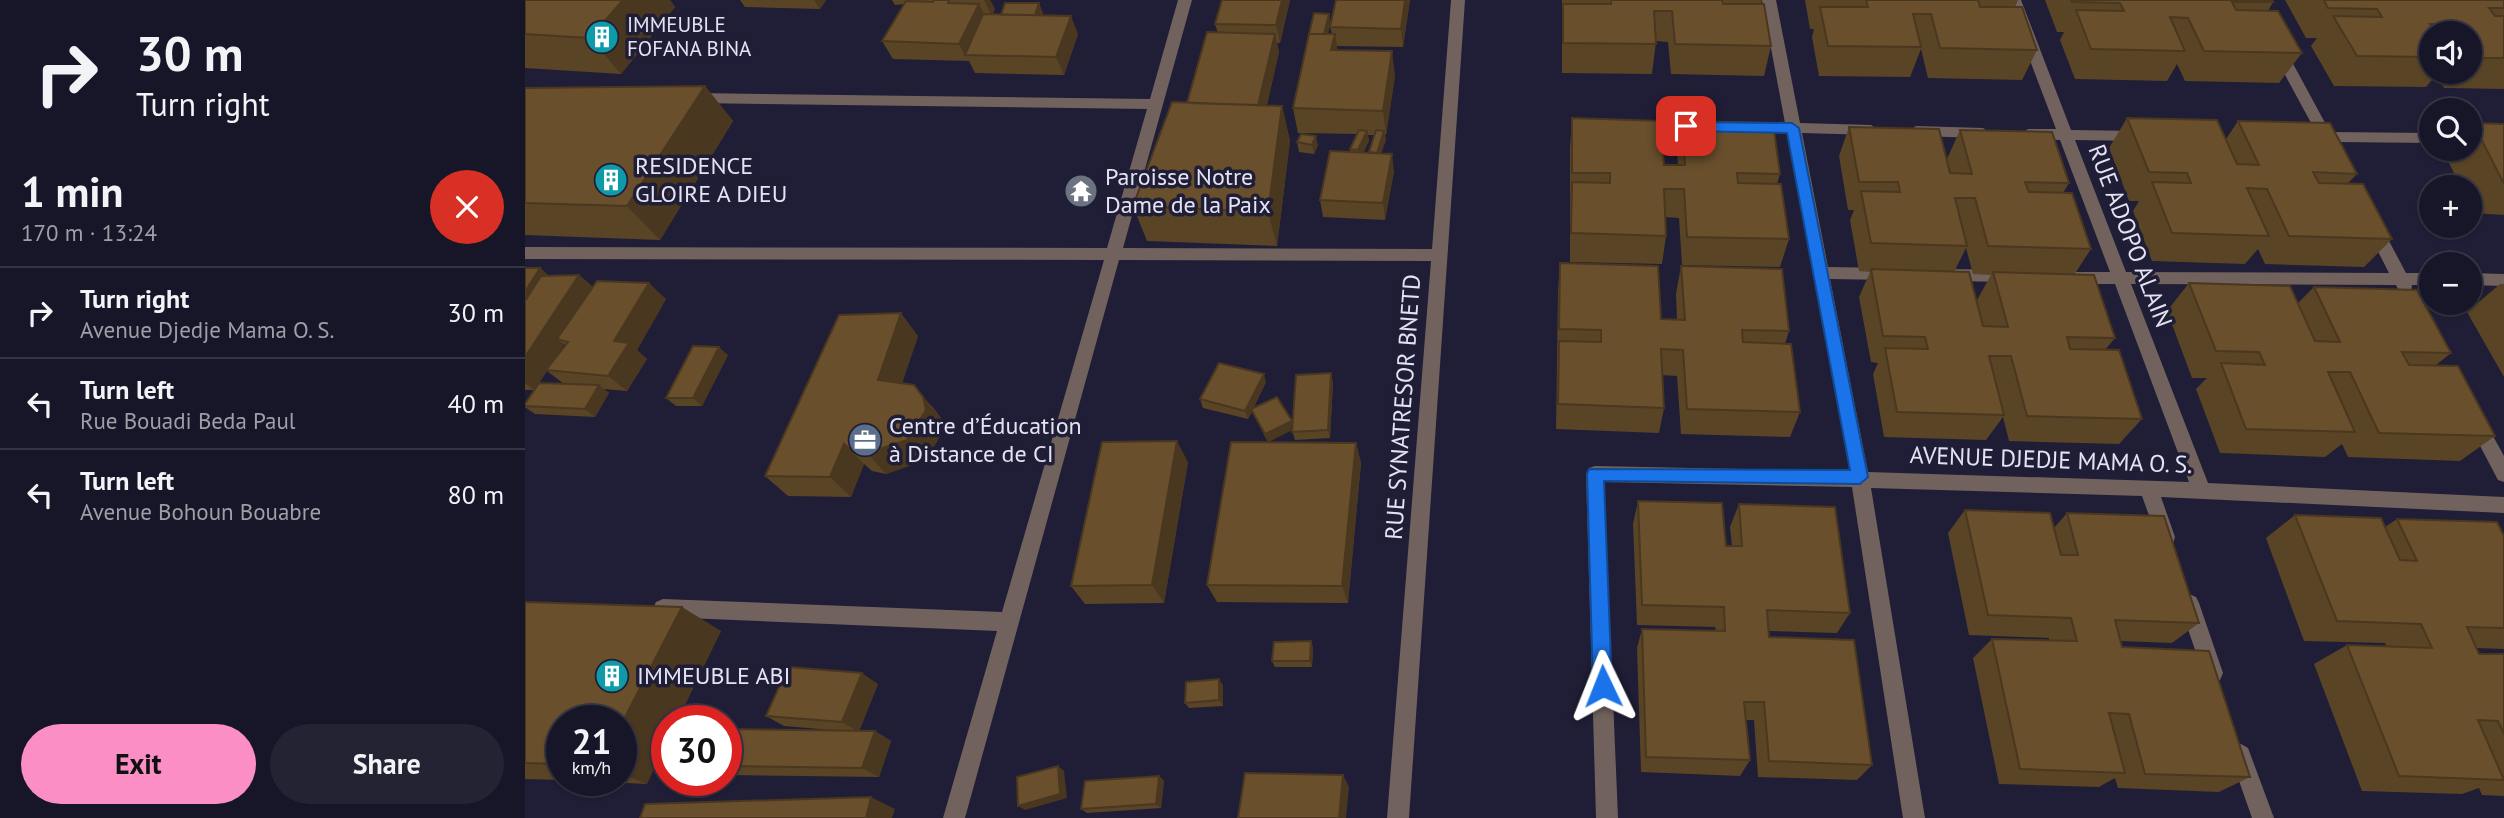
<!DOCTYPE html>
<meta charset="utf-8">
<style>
:root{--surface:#171628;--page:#242334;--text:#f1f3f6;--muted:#9e9fa8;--line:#363545;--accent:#fb8fc5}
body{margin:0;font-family:"PT Sans",sans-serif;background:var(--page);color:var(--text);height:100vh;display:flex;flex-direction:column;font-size:26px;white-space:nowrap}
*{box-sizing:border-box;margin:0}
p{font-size:23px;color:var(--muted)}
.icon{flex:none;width:38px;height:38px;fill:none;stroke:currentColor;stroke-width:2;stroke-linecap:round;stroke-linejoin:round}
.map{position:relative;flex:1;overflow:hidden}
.details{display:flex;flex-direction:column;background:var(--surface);width:525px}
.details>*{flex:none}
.guide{background:#171628;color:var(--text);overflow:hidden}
.tools{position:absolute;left:1894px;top:21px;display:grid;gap:14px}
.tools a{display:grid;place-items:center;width:63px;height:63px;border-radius:50%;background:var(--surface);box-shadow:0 2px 5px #0004,0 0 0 2px var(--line);font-size:35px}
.speed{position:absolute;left:21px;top:705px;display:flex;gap:14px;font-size:35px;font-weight:700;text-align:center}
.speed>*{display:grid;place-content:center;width:91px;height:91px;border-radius:50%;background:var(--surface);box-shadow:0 2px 5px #0004,0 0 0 2px var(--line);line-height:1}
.speed small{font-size:18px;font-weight:400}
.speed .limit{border:10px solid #d22;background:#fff;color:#111}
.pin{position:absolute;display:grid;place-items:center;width:60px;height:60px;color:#fff;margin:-30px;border-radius:14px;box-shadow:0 4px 10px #0006}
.me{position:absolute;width:77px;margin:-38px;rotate:358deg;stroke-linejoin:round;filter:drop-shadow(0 0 5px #0008)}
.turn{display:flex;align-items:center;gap:24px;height:147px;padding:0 21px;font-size:32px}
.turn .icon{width:91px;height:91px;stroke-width:2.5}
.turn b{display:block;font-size:49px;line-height:60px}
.round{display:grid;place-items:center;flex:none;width:74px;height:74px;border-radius:37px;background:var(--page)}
.headline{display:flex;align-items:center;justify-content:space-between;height:119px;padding:0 21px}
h1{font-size:42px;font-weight:700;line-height:52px}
.cta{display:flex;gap:14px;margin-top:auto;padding:14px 21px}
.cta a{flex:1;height:80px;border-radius:42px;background:var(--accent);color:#111;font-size:28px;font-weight:700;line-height:80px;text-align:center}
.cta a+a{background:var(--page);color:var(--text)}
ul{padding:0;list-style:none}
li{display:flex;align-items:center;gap:21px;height:91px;padding:0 21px;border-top:2px solid var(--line)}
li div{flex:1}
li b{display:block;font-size:26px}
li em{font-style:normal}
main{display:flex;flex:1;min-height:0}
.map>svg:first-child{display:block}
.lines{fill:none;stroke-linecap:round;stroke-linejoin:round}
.minor{fill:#71625d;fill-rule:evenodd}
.wall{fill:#5a4426;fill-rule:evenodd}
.shaded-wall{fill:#4a371f}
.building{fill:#694f2c;stroke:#4a371f;stroke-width:2}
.route{fill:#1a73e8;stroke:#114b97;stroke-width:2}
.labels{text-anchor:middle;stroke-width:7;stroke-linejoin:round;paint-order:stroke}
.far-poi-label{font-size:21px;fill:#e3e3f4;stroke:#1f1e36;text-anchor:start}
.poi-label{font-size:24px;fill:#e3e3f4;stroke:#1f1e36;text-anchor:start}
.street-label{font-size:24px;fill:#e3e3f4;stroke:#1f1e36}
</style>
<main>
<section class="details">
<div class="guide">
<div class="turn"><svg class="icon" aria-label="right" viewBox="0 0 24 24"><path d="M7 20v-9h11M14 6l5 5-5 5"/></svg><div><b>30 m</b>Turn right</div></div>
</div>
<div class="headline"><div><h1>1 min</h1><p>170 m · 13:24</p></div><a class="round" style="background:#d93025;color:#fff"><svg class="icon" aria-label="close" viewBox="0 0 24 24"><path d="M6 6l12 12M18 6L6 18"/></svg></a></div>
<ul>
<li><svg class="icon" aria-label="right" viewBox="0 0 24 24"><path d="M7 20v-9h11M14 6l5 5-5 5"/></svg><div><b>Turn right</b><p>Avenue Djedje Mama O. S.</p></div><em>30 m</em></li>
<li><svg class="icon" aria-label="left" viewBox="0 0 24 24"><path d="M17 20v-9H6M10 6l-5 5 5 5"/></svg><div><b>Turn left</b><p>Rue Bouadi Beda Paul</p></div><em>40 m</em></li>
<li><svg class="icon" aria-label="left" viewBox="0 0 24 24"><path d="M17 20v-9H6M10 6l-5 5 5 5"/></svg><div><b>Turn left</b><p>Avenue Bohoun Bouabre</p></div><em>80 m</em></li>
</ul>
<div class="cta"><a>Exit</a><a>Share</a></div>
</section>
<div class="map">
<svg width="1979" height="818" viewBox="0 0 1979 818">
<rect width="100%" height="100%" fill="#1f1e36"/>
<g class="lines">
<!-- minor -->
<path class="minor" d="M653 0H667L598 248 907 249 926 0H940L884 818H862L906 261 594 260 440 818H418L472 631 138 617 131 614 128 608 131 602 138 599 477 612 579 260 0 259V247L582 248 622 109 169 103 162 98 169 93 625 99Z
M1237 0H1251L1275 123 1346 125 1353 130 1346 135 1277 133 1303 267 1365 268 1373 274 1365 280 1305 279 1343 472 1664 482 1590 284H1547L1539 278 1547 272H1585L1535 140 1503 139 1496 134 1503 129H1531L1482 0H1496L1546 130 1615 131 1622 136 1615 141 1550 140 1601 272 1864 273 1841 228 1849 222 1855 224 1881 273H1906V285H1887L1886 291H1874L1871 285 1606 284 1683 483 1979 497V513L1636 497 1650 537 1648 543 1641 545 1634 543 1617 496 1346 488 1400 818H1378L1327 487 1079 482 1093 818H1071L1061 474 1064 468 1070 466 1325 471 1262 133 1227 132 1220 127 1227 122 1260 123Z
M1753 44 1760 49 1805 132 1906 133V143L1810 142 1803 146 1785 141V133L1791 132 1746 49Z
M1115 120 1178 122 1185 127 1178 132 1115 130 1108 125Z
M1391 126 1458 128 1465 133 1458 138 1391 136 1384 131Z
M1421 269 1488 270 1496 276 1488 282 1421 281 1413 275Z
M1944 273 1979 274V286L1944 285Z
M1952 416 1958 418 1979 456V482L1973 480 1943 423 1946 418Z
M1664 594 1671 597 1674 603 1698 673 1695 680 1688 683 1681 680 1678 673 1654 603 1657 597Z
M1716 744 1723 748 1749 818H1727L1705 755 1709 748Z"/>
</g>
<!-- wall -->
<path class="wall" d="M0 0H145L150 7 96 74 0 68Z
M215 0H301L295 9 220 7Z
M367 0H465L470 9 467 15 518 13 517 15 553 34 539 75 450 73 444 61 368 59 357 41 379 4 370 5Z
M765 0 755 43H752L754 52 742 105 757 106 765 141 752 246 622 241 608 206 662 103 693 33 690 24Z
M811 0H885L878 47 811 46 812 50 870 76 861 135H860L861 140 856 153 869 171 860 220 798 217 795 200 826 152 825 149 832 134 773 133 768 108 804 14 805 23 803 34H807L805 27ZM843 135H849L844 153H838L844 141Z
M1037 0H1237L1236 4 1246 46 1239 76 1146 74 1143 42 1131 41 1127 74 1037 73Z
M1280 0H1493L1490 7 1512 50 1497 80 1403 78 1396 49 1385 77 1294 76 1287 37 1289 29H1285Z
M1520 0H1747L1748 2 1743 11 1777 53 1754 83 1660 81 1652 64 1642 81 1550 79 1535 40 1539 32H1532Z
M1760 0H1979V89L1919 88 1911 75 1901 87 1809 86 1786 46 1792 38H1781ZM1906 33H1944V72H1906Z
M180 86 208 121 135 240 0 235V88Z
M1047 118 1139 165H1153L1152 151 1157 121 1255 174 1252 184 1264 239 1255 267 1157 265 1154 218 1140 217 1141 236 1137 264 1045 262V148Z
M1602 118 1701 139 1713 121 1832 174 1823 183 1867 239 1839 267 1740 264 1733 249 1720 264 1627 261 1608 211 1614 201H1604L1584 148Z
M1948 123 1979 124V215L1948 213 1944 205V187H1936L1919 153 1923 149H1944V127Z
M1324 127 1422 159 1435 130 1544 183 1538 193 1566 249 1549 275 1590 338 1580 350 1617 419 1594 444 1484 441 1478 417 1461 440 1359 437 1348 374 1353 363 1346 362 1334 297 1345 272 1334 271 1325 220 1329 210H1323L1314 156ZM1441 248 1448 274 1466 275 1452 300 1429 272Z
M772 142 793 145 789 154 774 152Z
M1035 263 1136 319 1152 320 1151 294 1156 266 1264 331 1260 344 1275 412 1265 437 1156 434 1152 376 1137 375 1139 408 1134 433 1031 429 1033 291Z
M0 268H15L24 276 54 275 68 287 141 299 112 350 122 359 102 391 79 389 84 393 70 417 10 414 0 407V404L9 390H0ZM39 344 40 345 27 363ZM22 371 39 384 14 383Z
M1664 283 1773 303 1789 287 1926 353 1911 365 1970 436 1935 461 1823 457 1817 444 1800 457 1695 453 1671 389 1682 378H1667L1642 311Z
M1975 284H1979V377L1942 312Z
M393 336 377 383 407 406 416 418 418 431 401 460 361 474 347 471 339 464 326 497 263 496 240 476Z
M203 355 177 406H151L141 398Z
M741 382 729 407 768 424 808 382 805 438 770 440 767 430 743 442 727 412 723 419 678 408 675 399Z
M831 443 836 463 823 603 692 602 682 585Z
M663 462 639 603 560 604 546 586Z
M1113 501 1201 546H1207L1205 527 1214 504 1325 613 1312 633 1244 631V637L1347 765 1332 780 1233 777 1229 720H1221L1225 760 1215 776 1116 772 1112 648 1117 629 1191 631 1190 627 1112 625 1108 524Z
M1440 510 1529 528 1542 513 1674 623 1647 643 1596 641 1597 647 1725 777 1694 792 1593 788 1590 778 1574 787 1474 784 1448 658 1467 639 1524 640V638L1444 635 1423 533Z
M1770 515 1860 527 1872 519 1979 536V649L1951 648 1954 654H1979V796L1957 795 1954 788 1937 794 1837 791 1789 664 1822 645 1861 646 1860 643 1779 641 1741 538Z
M0 602 196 631 152 721H142L122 784 40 780H96V721H37V780L0 779Z
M788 647 787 667H750L747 661Z
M353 684 334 731H350L366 741 354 777 201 775V729L318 731 259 726 241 716Z
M698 685V706L664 708 660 703Z
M634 776 639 781 636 808 562 813 556 809Z"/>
<!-- shaded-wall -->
<path class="shaded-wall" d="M98 0H145L150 7 96 74 65 38Z
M289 0H301L295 9Z
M459 0H465L470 9 466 15Z
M757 0H765L755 43 751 25Z
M880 0H885L878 47 876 29Z
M514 3 518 13 513 27 509 17Z
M454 4 463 22 440 55 443 62 434 44Z
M804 14 805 23 799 48 798 39Z
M546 16 553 34 539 75 531 57Z
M750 34 754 52 737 127 732 109Z
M810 34 814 59 806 50Z
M867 51 870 76 861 135 858 111Z
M180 86 208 121 135 240 102 206Z
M757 106 765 141 752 246 743 212Z
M842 131 844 141 835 159 833 150Z
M859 131 861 140 853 162 852 153Z
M791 136 793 145 789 154 787 145Z
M867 154 869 171 860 220 858 203Z
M15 268 34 285 0 315V292Z
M54 275 73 292 32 339 39 344 9 390 0 383V357Z
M124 283 141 299 112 350 122 359 102 391 83 376 89 341Z
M376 313 393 336 371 401 353 380Z
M194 347 203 355 177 406 168 398Z
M806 373 808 382 805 438 803 430Z
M739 374 741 382 723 419 720 411Z
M74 385 84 393 70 417 60 409Z
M389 385 416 418 418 431 401 460 361 474 342 453Z
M767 421 769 429 743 442 740 434Z
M652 441 663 462 639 603 627 585Z
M831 443 836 463 823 603 817 586Z
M319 444 339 464 326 497 305 477Z
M157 607 196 631 152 721H142V742L122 784 96 774V725Z
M786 641 788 647 787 667 785 661Z
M337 673 353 684 334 732 317 722Z
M694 679 698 685V706L694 700Z
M350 731 366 741 354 777 337 768Z
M533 766 539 771 542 798 500 810 493 806Z
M818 775 824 787 821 818H814Z
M634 776 639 781 636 808 631 804Z
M346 797 370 809 367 818H341Z"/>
<!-- building -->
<path class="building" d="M0 0H98L65 38 0 34Z
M409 0H424L423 3 454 4 434 44 357 41 381 1 408 2Z
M697 0H757L751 25 690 24Z
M811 0H880L876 29 805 27Z
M1086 0H1197L1198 4H1239L1246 46 1150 44 1147 11H1129L1131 44 1038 43V4H1086Z
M1341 0H1453L1455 7H1497L1512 50 1415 48 1406 14H1388L1396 47 1303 46 1295 7H1343Z
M1546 0H1747L1748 2H1707L1711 10 1753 11 1777 53 1679 51 1663 18 1645 17 1660 51 1566 49 1551 10 1599 11 1595 3 1547 2Z
M1799 0H1979V8H1964L1970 16H1979V58H1946L1944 55V33H1930L1923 24H1905L1911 33H1906V57L1832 56 1808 16 1857 17 1852 9 1803 8Z
M480 3H514L510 15H476Z
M789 13 804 14 799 34H784Z
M458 14 546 16 531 57 440 55Z
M682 32 750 34 733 105 662 103Z
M784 34H810L806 50 867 51 858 111 768 108Z
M180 86 102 206 0 203V88Z
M647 102 757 106 743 212 608 206Z
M1047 118 1136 121 1139 165H1160L1157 121 1248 123 1255 174 1212 173 1213 183 1256 184 1264 239 1162 237 1159 189H1139L1141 236 1046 233 1047 182 1085 183V173H1047Z
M1602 118 1692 120 1712 164 1734 165 1713 121 1805 123 1832 174 1788 172 1794 183 1838 184 1867 239 1764 236 1742 189 1722 188 1744 236 1647 233 1627 182 1666 183 1662 173 1624 172Z
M1948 123 1979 124V184Z
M1324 127 1414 129 1425 173 1447 174 1435 130 1527 132 1544 183 1500 182 1504 192 1547 193 1566 249 1463 246 1450 198H1430L1442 246 1346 243 1336 191 1375 192 1373 182H1334Z
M834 130 842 131 833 150 825 149Z
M851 130 859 131 852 153 844 152Z
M776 134 791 136 787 145 772 142Z
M805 151 867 154 858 203 795 200Z
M1035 263 1133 266 1136 319 1160 320 1156 266 1257 269 1264 331 1217 330 1218 342 1266 344 1275 412 1162 409 1158 350 1136 349 1139 408 1033 404 1034 341 1076 342V330L1034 329Z
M0 268H15L0 292Z
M1346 269 1444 272 1458 326 1483 327 1468 272 1569 275 1590 338 1542 337 1545 349 1594 350 1617 419 1502 416 1486 356H1464L1479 415 1372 412 1360 348 1403 349 1400 337 1358 336Z
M54 275 0 357V301L16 276Z
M72 281 124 283 89 341 104 343 83 376 21 370 43 342 32 339Z
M1664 283 1765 286 1790 341 1815 342 1789 287 1892 290 1926 353 1877 352 1884 365 1933 366 1970 436 1854 433 1825 372H1803L1830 432 1721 429 1696 363 1740 365 1734 352 1691 351Z
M376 313 353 380 389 385 398 397 401 410 382 440 342 453 327 451 319 444 305 477 240 476 314 315Z
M168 346 194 347 168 398H141Z
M694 363 739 374 720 411 675 399Z
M806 373 803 430 767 432 771 375Z
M14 383 74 385 60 409 0 406V404Z
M752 397 767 421 740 434 726 409Z
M652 441 627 585 546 586 577 442Z
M706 442 831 443 817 586 682 585Z
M1113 501 1197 503 1201 546H1217L1214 504 1310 507 1325 613 1242 610 1244 637 1329 640 1347 765 1244 761 1239 702H1219L1225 760 1121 757 1117 629 1200 631 1199 607 1117 605Z
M1440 510 1525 513 1536 555H1553L1542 513 1639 516 1674 623 1590 620 1597 647 1684 651 1725 777 1620 774 1604 714 1584 713 1600 773 1495 769 1467 639 1552 641 1546 618 1463 615Z
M1770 515 1856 518 1875 560 1892 561 1872 519 1972 522 1979 536V628L1942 627 1954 654H1979V734L1973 721 1953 720 1979 780 1874 776 1822 645 1907 648 1896 624 1812 621Z
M0 602 157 607 96 725V721H37V764L0 763Z
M786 641 785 661H747L749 642Z
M263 667 337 673 317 722 241 716Z
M694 679V700L660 703 661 682Z
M201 729 350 731 337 768 201 766Z
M533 766 535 794 493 806 492 777Z
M720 773 818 775 814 818H713Z
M634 776 631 804 556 809 560 781Z
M346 797 341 818H115L120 804Z"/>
<!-- route -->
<path class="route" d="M1161 122 1267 123 1274 128 1343 477 1335 484 1079 481 1087 686 1084 692 1078 695 1071 692 1068 686 1062 474 1064 469 1325 470 1262 133 1161 131 1155 126Z"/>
<!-- icons -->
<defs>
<symbol id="building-disc" viewBox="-11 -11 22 22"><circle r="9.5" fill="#0f9aa8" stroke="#1f1e36"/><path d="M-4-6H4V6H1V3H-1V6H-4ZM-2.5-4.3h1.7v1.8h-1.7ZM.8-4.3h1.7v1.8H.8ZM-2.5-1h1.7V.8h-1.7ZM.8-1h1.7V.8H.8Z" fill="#fff"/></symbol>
<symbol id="temple-disc" viewBox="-11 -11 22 22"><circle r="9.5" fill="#6b7280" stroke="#1f1e36"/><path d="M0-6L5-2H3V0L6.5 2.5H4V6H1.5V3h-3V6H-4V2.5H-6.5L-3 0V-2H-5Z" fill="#fff"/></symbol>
<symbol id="office-disc" viewBox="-11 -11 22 22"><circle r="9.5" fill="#5c6f8a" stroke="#1f1e36"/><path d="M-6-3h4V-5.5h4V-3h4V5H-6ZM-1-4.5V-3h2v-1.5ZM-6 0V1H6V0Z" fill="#fff"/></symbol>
</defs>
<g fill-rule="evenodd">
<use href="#building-disc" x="58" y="18" width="38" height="38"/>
<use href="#building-disc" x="67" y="161" width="38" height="38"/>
<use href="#temple-disc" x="537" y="172" width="38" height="38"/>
<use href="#office-disc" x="321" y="421" width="38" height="38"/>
<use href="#building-disc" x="68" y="657" width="38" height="38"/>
</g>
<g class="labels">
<!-- far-poi labels -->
<g class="far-poi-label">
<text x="102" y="32">IMMEUBLE<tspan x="102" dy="24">FOFANA BINA</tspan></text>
</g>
<!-- poi labels -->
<g class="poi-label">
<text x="110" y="174">RESIDENCE<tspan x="110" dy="28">GLOIRE A DIEU</tspan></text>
<text x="580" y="185">Paroisse Notre<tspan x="580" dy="28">Dame de la Paix</tspan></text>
<text x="364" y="434">Centre d’Éducation<tspan x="364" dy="28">à Distance de CI</tspan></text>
<text x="112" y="684">IMMEUBLE ABI</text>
</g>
<!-- street labels -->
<g class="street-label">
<text transform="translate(1605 236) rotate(69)" y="8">RUE ADOPO ALAIN</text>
<text transform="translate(878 407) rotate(-86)" y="8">RUE SYNATRESOR BNETD</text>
<text transform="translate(1526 460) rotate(2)" y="8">AVENUE DJEDJE MAMA O. S.</text>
</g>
</g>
</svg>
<div class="tools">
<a><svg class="icon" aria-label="sound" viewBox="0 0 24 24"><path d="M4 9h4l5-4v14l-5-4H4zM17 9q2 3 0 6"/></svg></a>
<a><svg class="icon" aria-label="search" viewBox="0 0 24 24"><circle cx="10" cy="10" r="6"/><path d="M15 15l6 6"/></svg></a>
<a>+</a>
<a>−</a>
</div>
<div class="speed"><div>21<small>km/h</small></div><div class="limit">30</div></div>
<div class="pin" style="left:1161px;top:126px;background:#d93025"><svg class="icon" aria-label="arrive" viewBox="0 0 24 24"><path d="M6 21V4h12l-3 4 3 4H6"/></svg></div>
<svg class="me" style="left:1078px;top:686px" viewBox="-20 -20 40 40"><path d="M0-17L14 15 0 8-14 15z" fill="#1a73e8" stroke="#fff" stroke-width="4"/></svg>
</div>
</main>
